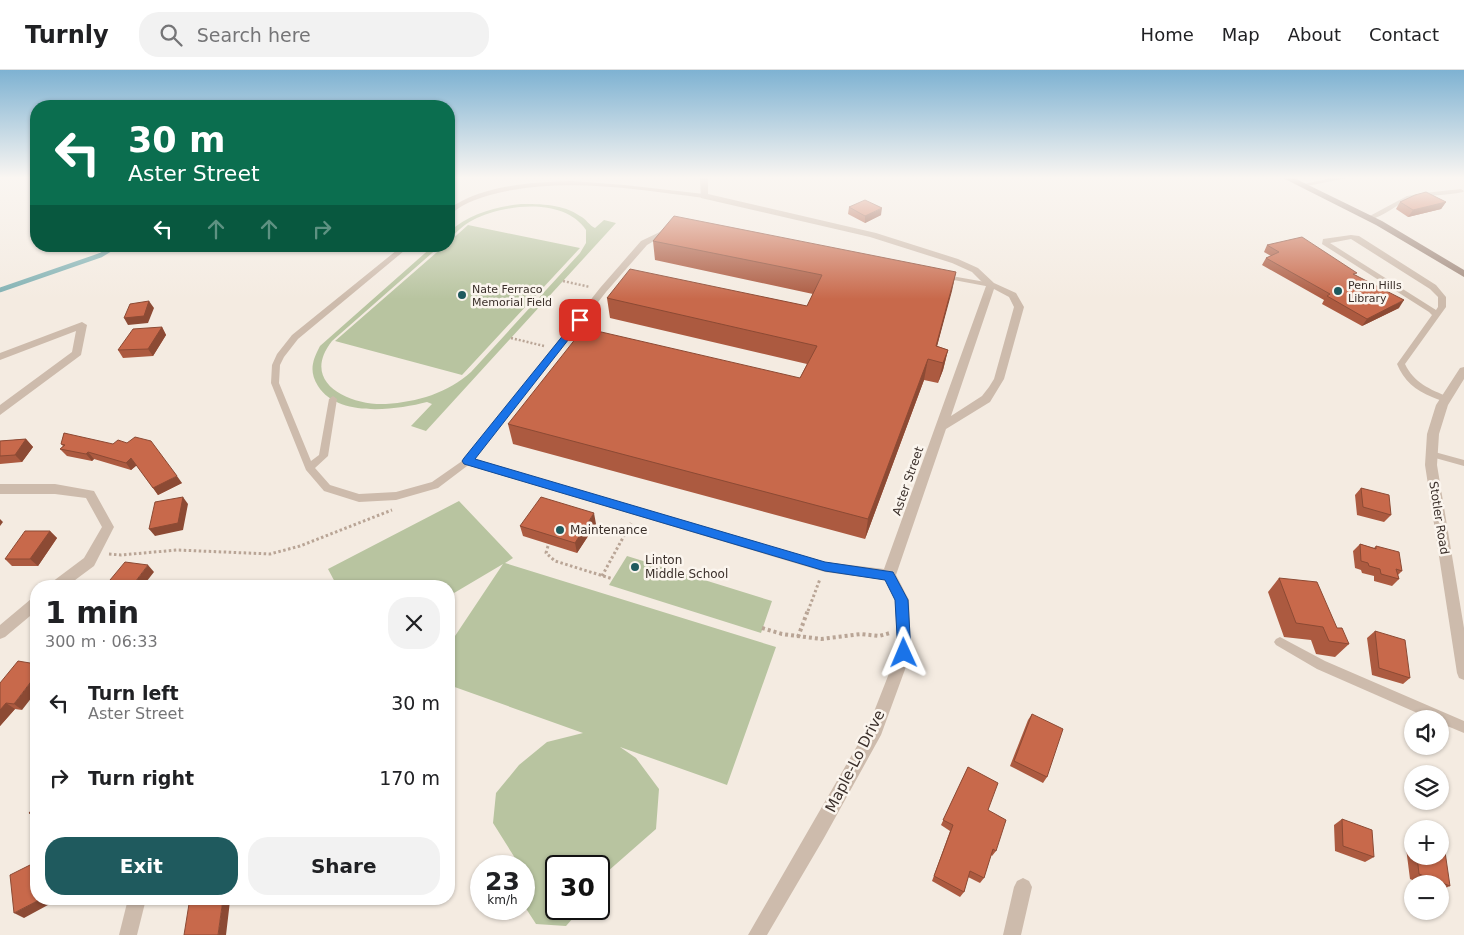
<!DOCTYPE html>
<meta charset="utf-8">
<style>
:root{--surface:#fff;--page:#f2f2f2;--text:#202124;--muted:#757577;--line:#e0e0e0;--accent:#1f5a5e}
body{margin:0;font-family:"DejaVu Sans",sans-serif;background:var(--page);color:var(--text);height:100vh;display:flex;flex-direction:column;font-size:19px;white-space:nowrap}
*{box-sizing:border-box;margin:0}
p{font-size:16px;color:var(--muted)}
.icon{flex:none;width:28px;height:28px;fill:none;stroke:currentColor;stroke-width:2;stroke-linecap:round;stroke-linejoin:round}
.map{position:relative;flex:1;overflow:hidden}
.drawer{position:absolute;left:30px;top:510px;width:425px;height:325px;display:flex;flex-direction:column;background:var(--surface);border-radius:20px;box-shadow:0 1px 4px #0004}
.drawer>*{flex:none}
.hud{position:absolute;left:30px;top:30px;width:425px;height:152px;border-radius:20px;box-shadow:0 1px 4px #0004;background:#0b6e4f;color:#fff;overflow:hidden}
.fabs{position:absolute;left:1404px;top:640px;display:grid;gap:10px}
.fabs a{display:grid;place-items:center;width:45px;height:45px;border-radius:50%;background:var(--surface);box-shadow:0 1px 4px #0004;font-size:25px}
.speed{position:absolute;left:470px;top:785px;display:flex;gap:10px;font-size:25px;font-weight:700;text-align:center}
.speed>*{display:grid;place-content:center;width:65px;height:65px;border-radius:50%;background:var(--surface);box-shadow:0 1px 4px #0004;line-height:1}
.speed small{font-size:12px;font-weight:400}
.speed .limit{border:2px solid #111;border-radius:8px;background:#fff;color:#111}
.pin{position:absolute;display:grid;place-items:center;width:42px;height:42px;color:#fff;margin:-21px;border-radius:10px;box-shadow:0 2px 8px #0006}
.me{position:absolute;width:55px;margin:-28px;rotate:359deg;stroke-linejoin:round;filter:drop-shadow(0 0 4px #0008)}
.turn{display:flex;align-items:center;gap:18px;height:105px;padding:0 15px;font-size:22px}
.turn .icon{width:65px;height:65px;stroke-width:2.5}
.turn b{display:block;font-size:35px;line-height:42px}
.lanes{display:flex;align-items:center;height:48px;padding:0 15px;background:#0003;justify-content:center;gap:25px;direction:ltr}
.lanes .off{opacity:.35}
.round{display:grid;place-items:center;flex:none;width:52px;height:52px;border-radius:20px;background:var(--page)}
.headline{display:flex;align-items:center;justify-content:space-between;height:85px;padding:0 15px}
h1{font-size:30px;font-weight:700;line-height:38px}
.primary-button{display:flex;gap:10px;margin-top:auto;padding:10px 15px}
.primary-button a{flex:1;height:58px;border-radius:20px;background:var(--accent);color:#fff;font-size:20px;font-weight:700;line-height:58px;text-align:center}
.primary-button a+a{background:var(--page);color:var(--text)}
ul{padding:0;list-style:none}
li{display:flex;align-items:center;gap:15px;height:75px;padding:0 15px}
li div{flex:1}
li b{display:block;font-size:19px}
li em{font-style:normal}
header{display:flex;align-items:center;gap:30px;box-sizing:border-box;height:70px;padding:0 25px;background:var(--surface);border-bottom:1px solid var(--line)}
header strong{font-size:24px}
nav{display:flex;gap:28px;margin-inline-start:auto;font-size:18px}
.search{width:350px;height:45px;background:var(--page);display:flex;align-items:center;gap:12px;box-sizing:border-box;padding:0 18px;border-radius:20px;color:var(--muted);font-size:19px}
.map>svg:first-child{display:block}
.green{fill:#b8c4a0}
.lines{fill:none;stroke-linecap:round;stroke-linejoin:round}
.stream{stroke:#7fb0b2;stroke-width:4.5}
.path-far2{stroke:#b9a596;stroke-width:2.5;stroke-dasharray:2 2;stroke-linecap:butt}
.path-far1{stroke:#b9a596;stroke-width:3;stroke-dasharray:2.5 2.5;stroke-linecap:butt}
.path{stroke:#b9a596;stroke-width:4;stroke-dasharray:3 3;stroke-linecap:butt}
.service{fill:#cdbbac;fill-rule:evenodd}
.minor{fill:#cdbbac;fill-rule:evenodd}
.tertiary{fill:#cdbbac;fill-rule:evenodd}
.secondary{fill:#a18a7d;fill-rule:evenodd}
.wall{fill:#ac5a40}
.shaded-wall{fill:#8c4a34}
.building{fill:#c8694b;stroke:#8c4a34}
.route{fill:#1a73e8;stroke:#114b97}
.poi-dot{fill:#1f5a5e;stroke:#fbf5ee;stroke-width:2}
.labels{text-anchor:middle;stroke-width:5;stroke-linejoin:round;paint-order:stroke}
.far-poi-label{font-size:11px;fill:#3b302b;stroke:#fbf5ee;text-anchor:start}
.street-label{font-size:12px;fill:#3b302b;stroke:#fbf5ee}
.poi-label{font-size:12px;fill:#3b302b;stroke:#fbf5ee;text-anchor:start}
.near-street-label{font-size:15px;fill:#3b302b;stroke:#fbf5ee}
</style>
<header>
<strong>Turnly</strong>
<div class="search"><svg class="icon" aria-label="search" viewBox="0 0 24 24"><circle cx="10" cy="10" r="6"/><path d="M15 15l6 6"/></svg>Search here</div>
<nav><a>Home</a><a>Map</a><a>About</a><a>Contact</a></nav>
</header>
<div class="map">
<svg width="1464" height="865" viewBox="0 0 1464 865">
<rect width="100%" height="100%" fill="#f4ebe1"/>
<!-- green -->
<path class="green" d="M521 134C541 134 563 134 580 146 586 149 590 156 595 158L604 150 616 153 426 361 411 356 432 334 427 332C396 340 338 348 318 316 309 302 312 291 320 276L433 176H440L332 271C299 313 350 336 386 334 417 332 448 323 471 302L580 183 586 173V160C564 127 504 134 473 150 464 154 457 162 449 169V162C469 144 494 137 521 134Z
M468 155 580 178 462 305 335 271 444 176H449V172Z
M459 431 513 488 505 493 776 577 727 715 620 677 636 688 659 719 656 759 599 809V796H556V839H581L566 856 536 854 525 837 534 818 524 801V796H520L493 753 496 723 519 695 547 672 583 663 449 615V575L503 494 449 526V516H337L328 499Z
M627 486 772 531 761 563 609 515Z"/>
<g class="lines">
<!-- stream -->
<path class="stream" d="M0 220 101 185 116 176"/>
<!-- path-far2 -->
<path class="path-far2" d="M563 211 590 217
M511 268 544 276"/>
<!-- path-far1 -->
<path class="path-far1" d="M548 476 546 483 555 491 613 509
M109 484 121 485 177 480 270 484 300 476 392 440
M602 506 631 453
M808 541 820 509"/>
<!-- path -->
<path class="path" d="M762 558 782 564 821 569 861 564 879 566 890 563
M798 567 808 540"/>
<!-- service -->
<path class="service" d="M1332 108H1347L1302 117 1299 115Z
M572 111 625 115 704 124 707 126 704 128C634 119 560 106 490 125 480 128 471 131 462 136 457 139 454 142 449 144V139C481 115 534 112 572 111Z
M1461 119 1464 121 1463 122C1446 126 1428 124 1412 129 1396 134 1385 146 1369 150L1366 148 1407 126 1424 123Z
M670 159 674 161 672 162 666 164 647 175 606 222 471 393 438 418 396 430 359 432 324 421 306 400 271 313 272 295 277 284 292 265 402 176H410L298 269 284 287 280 295 279 313 311 391 319 385 329 329 333 326 337 329 328 386 315 398 330 415 359 424 396 422 432 412 465 389 600 218 641 171 662 161Z
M1351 165 1359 166 1436 215 1446 227V237L1405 294C1414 313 1430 319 1448 327L1449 329 1448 331C1442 332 1438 329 1432 327 1415 320 1404 311 1397 294L1432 245 1429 242 1322 174 1323 169ZM1351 169 1430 219 1438 227V237L1436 240 1330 173Z
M940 204 991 213 995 215 991 217 943 208 939 206Z
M1431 381 1464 390V396L1428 386 1426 384 1428 382Z
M1280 567 1325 591 1464 651V663L1440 653V649H1431L1317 599 1276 575 1274 572 1276 569Z"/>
<!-- minor -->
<path class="minor" d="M700 108H708V124L876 163 958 189 978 198 994 213 1016 223 1024 237 1004 309 990 332 946 359 896 505 909 530 911 583 881 665 824 768 767 865H748L868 657 897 583 895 530 885 510 825 502 464 394 462 391 468 387 825 492 884 499 986 216 972 202 952 193 870 167 701 128ZM994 219 1009 227 1014 237 994 309 989 317 982 326 951 346Z
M82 252 87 255 81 285 0 345V335L72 282 76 261 0 290V283Z
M0 414H55L94 421 114 457 94 496 67 516H50L52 512 84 488 102 457 86 428 55 424H0Z
M36 527V541L5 567 0 569V555L31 529Z
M1023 808 1029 811 1032 817 1021 865H1003L1014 817 1017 811Z
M128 829H146L137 865H119Z"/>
<!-- tertiary -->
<path class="tertiary" d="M1464 297V309L1448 335 1439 364 1437 395 1464 558V610L1459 608 1457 603 1425 395 1427 364 1436 335 1460 298Z"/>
<!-- secondary -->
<path class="secondary" d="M1283 108H1294L1382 151 1464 200V207L1376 155Z"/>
</g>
<!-- wall -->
<path class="wall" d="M1400 132H1446L1441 139 1408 147 1396 139Z
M849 137 881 145 865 153 848 144Z
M653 171 956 202 937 276 948 280 943 300 938 313 924 310 865 469 513 374 508 354 800 308 807 294 610 248 607 228 807 236 813 224 655 190Z
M1267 175 1356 205 1399 238 1362 256 1322 234 1324 230 1262 195 1266 188 1271 186 1264 182Z
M162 257 166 265 153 286 123 288 118 280Z
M64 363 182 413 158 425 137 395 131 400 94 389 92 391 67 386 60 379 63 376 61 374Z
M26 369 33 377 22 392 0 394V371Z
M1361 418 1391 445 1384 452 1357 445 1355 425Z
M596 454 577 483 523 466 520 456Z
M50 461 57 468 38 496H12L5 489Z
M1360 474 1374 478 1376 476 1402 501 1398 505 1399 509 1392 516 1374 511V506L1362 503 1361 500 1355 498 1353 481Z
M1279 508 1337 558 1349 574 1335 587 1316 584 1311 570 1284 567 1268 522Z
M1375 561 1410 608 1403 614 1372 605 1367 568Z
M0 613 22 640 15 639 0 656Z
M1032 644 1047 707 1043 713 1010 696 1028 650Z
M968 697 988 740 996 781 992 786 991 785 984 808 980 813 968 807 964 822 960 827 932 811 950 761 941 755Z
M1342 749 1374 787 1365 792 1335 781 1334 755Z
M1412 765V786H1440L1450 816 1441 820 1440 814H1422L1410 809 1405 770Z"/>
<!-- shaded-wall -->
<path class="shaded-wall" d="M1446 132 1441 139 1408 147 1413 140Z
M882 138 881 145 865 153V146Z
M956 202 952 221 933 291 936 276Z
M1404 230 1399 238 1362 256 1367 249Z
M149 231 154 238 148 253 128 255 124 248Z
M162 257 166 265 153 286 148 279Z
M948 280 943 300 938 313 943 293Z
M928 289 924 310 865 469 868 449Z
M26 369 33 377 22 392 15 385Z
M88 382 94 389 92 391 86 384Z
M131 388 137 395 131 400 126 393Z
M177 406 182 413 158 425 153 418Z
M183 427 188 434 183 460 155 466 149 459Z
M594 443 596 454 577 483 575 473Z
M0 449 3 452 0 456Z
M50 461 57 468 38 496 30 489Z
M148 495 154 502 143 516H132Z
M36 605V622L22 640 14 634Z
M6 633 15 639 0 656V640Z
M41 829H59L24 848 14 843Z
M223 829H227L230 831 226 865H218Z"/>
<!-- building -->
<path class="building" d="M1426 122 1446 132 1413 140 1400 132 1415 125Z
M865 130 882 138 865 146 849 137Z
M674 146 956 202 936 276 948 280 943 293 928 289 868 449 508 354 584 258 800 308 817 276 607 228 630 199 807 236 822 205 653 171Z
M1302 167 1357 203 1353 204 1404 230 1367 249 1327 226 1330 224 1266 188 1279 182 1267 175Z
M149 231 144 246 124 248 130 234Z
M162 257 148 279 118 280 133 259Z
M64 363 113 374 118 370 127 373 135 367 151 371 177 406 153 418 131 388 126 393 88 382 86 384 60 379 65 375 61 374Z
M26 369 15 385 0 386V371Z
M1361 418 1389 425 1391 445 1363 437Z
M183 427 178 453 149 459 155 432Z
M541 427 594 443 575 473 520 456Z
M25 461H50L30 489H5Z
M1360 474 1376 479V476L1399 482 1402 501 1396 499 1399 509 1381 504 1380 499 1369 496 1368 493 1361 491Z
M125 492 148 495 132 516H105Z
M1279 508 1317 512 1337 558H1342L1349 574 1329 571 1323 557 1296 553Z
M1375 561 1405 570 1410 608 1379 598Z
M18 591 36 594V605L14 634 6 633 0 640V613Z
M1032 644 1063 659 1047 707 1014 691Z
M968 697 998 713 988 740 1006 750 996 781 993 779 984 808 970 801 964 822 934 806 953 755 943 750Z
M36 735V747L29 743Z
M1342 749 1372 760 1374 787 1343 776Z
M1440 773 1444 775 1450 816 1419 804 1417 786H1440Z
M36 792V829H41L14 843 10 805Z
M212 829H223L218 865H184L189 834Z"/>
<!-- sky -->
<linearGradient id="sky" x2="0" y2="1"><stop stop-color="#7eb2d2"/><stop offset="0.47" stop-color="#faf6f2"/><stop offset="1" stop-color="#faf6f2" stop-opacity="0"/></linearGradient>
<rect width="1464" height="229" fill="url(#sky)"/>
<!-- route -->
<path class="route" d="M580 247 584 250 583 251 475 389 825 492 893 502 908 530 911 583 909 587 904 589 900 587 898 583 895 530 885 510 825 501 464 394 462 391 464 388 577 248Z"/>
<!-- markers -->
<g class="poi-dot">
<circle cx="1338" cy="221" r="5"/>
<circle cx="462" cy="225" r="5"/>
<circle cx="560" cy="460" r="5"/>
<circle cx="635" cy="497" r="5"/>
</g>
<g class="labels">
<!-- far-poi labels -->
<g class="far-poi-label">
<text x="1348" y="219">Penn Hills<tspan x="1348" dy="13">Library</tspan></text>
<text x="472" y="223">Nate Ferraco<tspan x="472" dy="13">Memorial Field</tspan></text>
</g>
<!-- street labels -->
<g class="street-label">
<text transform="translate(908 411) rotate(-71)" y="4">Aster Street</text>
<text transform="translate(1439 448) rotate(81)" y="4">Stotler Road</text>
</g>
<!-- poi labels -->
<g class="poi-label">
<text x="570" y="464">Maintenance</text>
<text x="645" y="494">Linton<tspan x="645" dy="14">Middle School</tspan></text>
</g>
<!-- near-street labels -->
<g class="near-street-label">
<text transform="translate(855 691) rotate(-63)" y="5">Maple-Lo Drive</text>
</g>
</g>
</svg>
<div class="fabs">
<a><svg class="icon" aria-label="sound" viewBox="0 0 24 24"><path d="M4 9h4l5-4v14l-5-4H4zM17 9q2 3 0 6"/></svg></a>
<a><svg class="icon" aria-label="layers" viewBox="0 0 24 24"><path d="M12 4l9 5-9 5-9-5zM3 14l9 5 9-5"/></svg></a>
<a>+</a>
<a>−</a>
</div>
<div class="speed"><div>23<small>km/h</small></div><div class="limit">30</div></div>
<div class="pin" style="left:580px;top:250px;background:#d93025"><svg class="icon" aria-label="arrive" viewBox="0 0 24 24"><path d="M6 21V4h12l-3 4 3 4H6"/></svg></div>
<svg class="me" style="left:904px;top:583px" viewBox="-20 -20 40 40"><path d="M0-17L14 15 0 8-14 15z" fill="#1a73e8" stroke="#fff" stroke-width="4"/></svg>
<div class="hud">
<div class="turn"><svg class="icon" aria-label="left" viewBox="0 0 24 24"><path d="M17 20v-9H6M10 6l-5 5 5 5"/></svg><div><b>30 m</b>Aster Street</div></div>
<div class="lanes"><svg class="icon" aria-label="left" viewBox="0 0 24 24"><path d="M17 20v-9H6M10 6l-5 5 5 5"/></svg><svg class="icon off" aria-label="ahead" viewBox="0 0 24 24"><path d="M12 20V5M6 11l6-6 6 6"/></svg><svg class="icon off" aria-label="ahead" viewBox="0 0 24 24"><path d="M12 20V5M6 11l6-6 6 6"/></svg><svg class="icon off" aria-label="right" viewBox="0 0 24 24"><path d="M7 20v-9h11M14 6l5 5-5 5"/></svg></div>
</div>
<section class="drawer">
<div class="headline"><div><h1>1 min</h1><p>300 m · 06:33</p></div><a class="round"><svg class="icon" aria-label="close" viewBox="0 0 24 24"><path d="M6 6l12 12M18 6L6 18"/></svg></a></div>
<ul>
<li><svg class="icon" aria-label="left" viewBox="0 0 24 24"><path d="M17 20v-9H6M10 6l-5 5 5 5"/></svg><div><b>Turn left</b><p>Aster Street</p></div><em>30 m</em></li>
<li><svg class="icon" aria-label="right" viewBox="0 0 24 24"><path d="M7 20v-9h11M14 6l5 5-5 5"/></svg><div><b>Turn right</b></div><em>170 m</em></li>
</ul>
<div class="primary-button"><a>Exit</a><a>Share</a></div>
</section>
</div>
